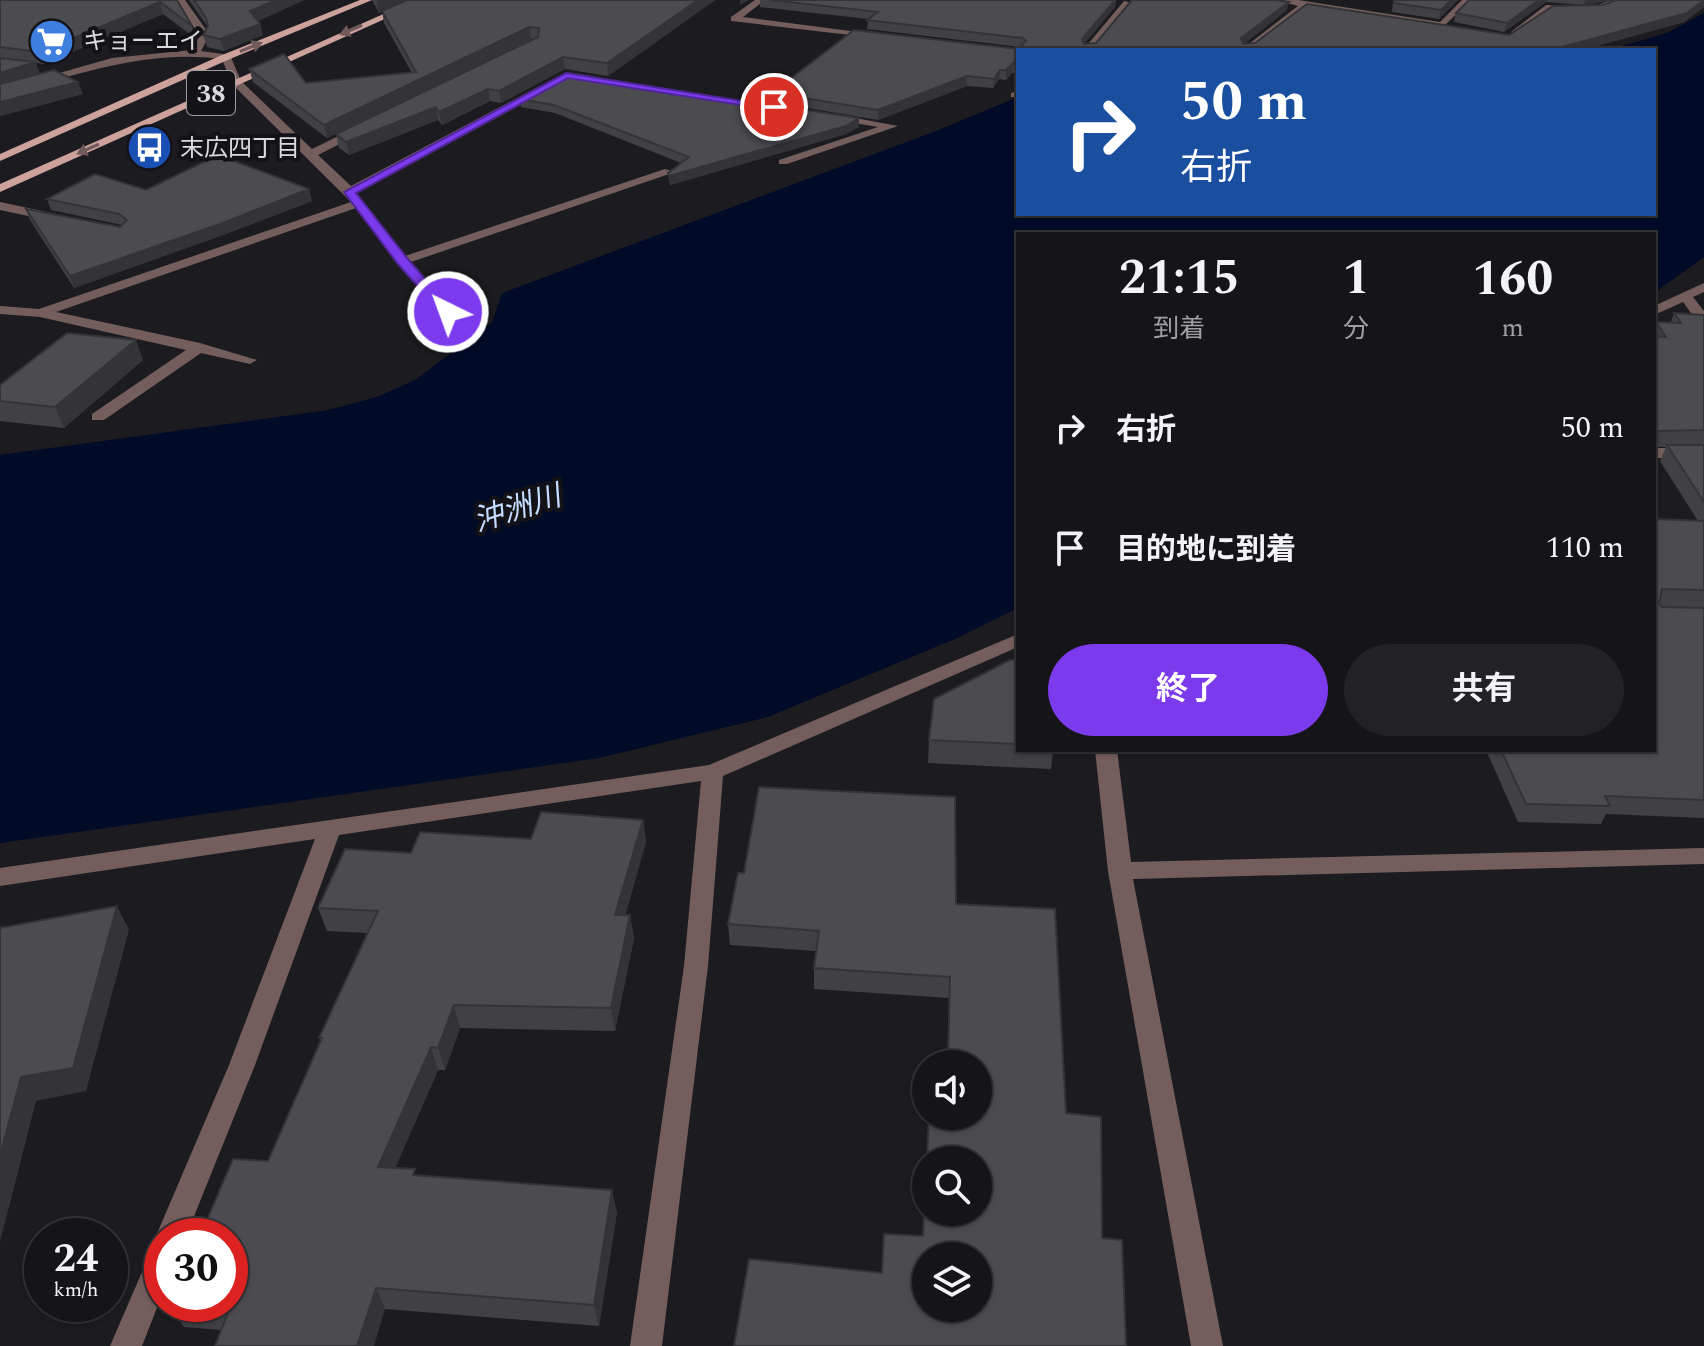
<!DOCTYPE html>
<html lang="ja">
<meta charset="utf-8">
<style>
:root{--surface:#151518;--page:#222225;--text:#f1f3f6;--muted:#9d9fa2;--line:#343437;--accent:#7c3aed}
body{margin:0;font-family:Spectral,"Noto Sans JP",serif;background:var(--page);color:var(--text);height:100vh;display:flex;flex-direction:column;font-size:30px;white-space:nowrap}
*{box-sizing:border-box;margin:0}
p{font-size:26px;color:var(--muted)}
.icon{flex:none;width:44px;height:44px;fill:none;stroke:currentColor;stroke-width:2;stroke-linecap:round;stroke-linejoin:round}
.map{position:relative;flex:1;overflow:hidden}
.side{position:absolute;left:1016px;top:232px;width:640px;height:520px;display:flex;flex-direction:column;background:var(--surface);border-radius:0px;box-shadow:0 2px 6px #0004,0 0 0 2px var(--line)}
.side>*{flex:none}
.banner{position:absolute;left:1016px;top:48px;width:640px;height:168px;border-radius:0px;box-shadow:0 2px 6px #0004,0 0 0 2px var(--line);background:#1a4fa0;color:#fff;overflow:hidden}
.tools{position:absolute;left:912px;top:1050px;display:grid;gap:16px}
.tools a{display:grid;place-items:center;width:80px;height:80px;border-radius:50%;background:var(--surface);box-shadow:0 2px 6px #0004,0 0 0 2px var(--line);font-size:40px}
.speed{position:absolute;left:24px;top:1218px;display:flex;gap:16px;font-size:40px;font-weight:700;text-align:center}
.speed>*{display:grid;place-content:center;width:104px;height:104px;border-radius:50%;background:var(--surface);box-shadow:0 2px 6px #0004,0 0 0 2px var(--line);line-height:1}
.speed small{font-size:20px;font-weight:400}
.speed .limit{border:12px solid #d22;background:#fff;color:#111}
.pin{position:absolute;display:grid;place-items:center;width:68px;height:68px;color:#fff;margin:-34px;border:4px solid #fff;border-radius:50%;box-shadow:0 2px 8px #0007}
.me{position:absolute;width:88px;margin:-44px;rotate:318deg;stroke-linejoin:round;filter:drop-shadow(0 0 6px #0008)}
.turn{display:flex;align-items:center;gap:28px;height:168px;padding:0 32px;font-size:36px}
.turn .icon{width:104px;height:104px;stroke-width:2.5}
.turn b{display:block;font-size:56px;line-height:68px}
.eta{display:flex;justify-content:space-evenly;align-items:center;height:136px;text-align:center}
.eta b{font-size:48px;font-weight:700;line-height:56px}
.action{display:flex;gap:16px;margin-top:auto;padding:16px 32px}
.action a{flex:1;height:92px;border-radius:48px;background:var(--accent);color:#fff;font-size:32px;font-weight:700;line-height:92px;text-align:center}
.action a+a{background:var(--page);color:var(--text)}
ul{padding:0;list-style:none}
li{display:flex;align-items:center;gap:24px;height:120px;padding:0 32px}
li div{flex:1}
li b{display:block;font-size:30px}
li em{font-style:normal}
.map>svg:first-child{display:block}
.water{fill:#000b28}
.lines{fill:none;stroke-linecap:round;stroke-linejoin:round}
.minor{fill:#745e5c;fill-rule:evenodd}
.major{fill:#cda19c;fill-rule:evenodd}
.wall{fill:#404045}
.shaded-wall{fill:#343438}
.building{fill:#4b4b50;stroke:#343438;stroke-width:2;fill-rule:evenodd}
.oneway{fill:#705a5a}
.route{fill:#7c3aed;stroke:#51269a;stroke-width:2}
.labels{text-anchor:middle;stroke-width:8;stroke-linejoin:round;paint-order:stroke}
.far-poi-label{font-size:24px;fill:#dadade;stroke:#131317;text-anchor:start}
.shield{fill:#131317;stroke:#9e9ea2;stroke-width:2}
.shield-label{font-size:26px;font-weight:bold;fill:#dadade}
.water-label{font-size:30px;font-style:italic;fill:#c2dbff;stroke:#131317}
</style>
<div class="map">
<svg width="1704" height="1346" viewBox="0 0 1704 1346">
<rect width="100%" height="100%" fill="#1c1c20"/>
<!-- water -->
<path class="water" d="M1704 13V257L1654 293V234H1018V608L957 638 768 717 599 758 0 843V455L328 410 377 397 415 380 492 322 502 293 936 131 1018 97V214H1654V50H1609L1667 33Z"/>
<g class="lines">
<!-- minor -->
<path class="minor" d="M177 0H185L207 31 209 36 201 51 230 55 241 81 312 149 355 128H363V132L318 155 351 186 540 86H548V90L357 193 405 256 665 169 675 172 411 262 455 312 448 316 443 315 397 264 356 208 56 312 200 343 257 360 250 364 201 353 104 420H92V414L186 350 40 317 0 314V306L39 309 351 202 232 84 222 59C143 49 74 76 0 96V90L112 58 192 50 199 36Z
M755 0H765L743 17 881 35 876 38 731 21V17Z
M1276 0H1298L1440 22 1462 0H1471L1442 28 1308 7 1252 50H1241L1298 6Z
M1611 0H1621C1601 17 1576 13 1551 10L1519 34 1511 32 1546 5 1593 7Z
M1124 1 1132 3 1093 50H1083Z
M1018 91V97H1011V93Z
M834 114 898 126 787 164H779V160L878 127 830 119V115Z
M0 202 56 214 58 217 52 221 0 210Z
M1704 283V292L1693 297 1704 311V325L1699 324 1683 302 1654 315V306Z
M1654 448H1704V458H1654Z
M1018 634V647L723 776 708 966 662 1346H630L684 966 701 781 339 835 255 1065 186 1236H162V1295L142 1346H110L152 1249 161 1245 156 1236 229 1065 315 839 0 886V868L709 765Z
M1095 750H1117L1131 862 1704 848V864L1133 879 1223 1346H1191L1108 871Z"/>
<!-- major -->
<path class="major" d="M360 0H372L230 59 0 161V154L222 55Z
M415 0H427L0 192V184Z"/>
</g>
<!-- wall -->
<path class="wall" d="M0 0H177L192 26 195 38 163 14 44 64 36 63 39 74 83 94 0 116Z
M189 0H304L258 21 260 24 263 35 224 51 207 47 203 35 208 27Z
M372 0H715L608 76 565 69 501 103 490 101 442 125 438 120 349 155 339 148 336 134 532 39 327 138 253 82 249 69 306 83 412 73 384 23 382 11 379 13Z
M760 0H1116L1115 7 1084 44 1287 10 1244 44 1509 35 1603 5 1704 0V7L1684 22 1582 50H1018V73H1012L1006 80 999 79 993 88 967 86 878 120 772 102V93L1018 49 1020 47 867 29 868 19 760 7Z
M1393 0H1458L1439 19 1392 12Z
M1469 0H1616L1584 5 1546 2 1504 32 1454 22 1456 13Z
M520 99 859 127 846 134 670 185 668 173 681 163 555 113 521 107Z
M47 199 312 201 223 235 74 288 30 220 26 209 120 227 122 225 51 210Z
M1674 313 1704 315V818L1606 814 1601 824 1518 822 1486 750H1654V519L1698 521 1660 461 1666 447H1654V328L1656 322H1671Z
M143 360 64 428 0 421V385Z
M1018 660V750H1053L1051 769 928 763 929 740Z
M643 820 646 842 625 915H630L634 938 615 1031 460 1028 445 1070H438L395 1168 417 1175 617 1212 599 1326 385 1309 221 1330 184 1327 170 1306 268 1161 321 1041 319 1038 367 933 327 931 318 908 411 853 531 839Z
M956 904 1066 1113 882 1273 923 1236 978 1116V1064H947L949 998 814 989V968L816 951 730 945 728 924Z"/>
<!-- shaded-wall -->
<path class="shaded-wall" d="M276 0H304L253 23 250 11Z
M380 0H408L379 13 376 1Z
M698 0H715L608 76 607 63Z
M740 0H749L740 5Z
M1115 0H1116L1115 7 1081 48 1082 39Z
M1451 0H1458L1439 19 1441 10Z
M1539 0H1547L1546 2 1504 32 1507 23Z
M1585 0H1616L1584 5Z
M1704 0V7L1684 22 1582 50H1551Z
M160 2 163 14 44 64 40 52Z
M1289 2 1287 10 1239 48 1241 38Z
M260 24 263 35 224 51 220 39Z
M529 27 531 39 327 138 324 125Z
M563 57 565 69 501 103 499 91Z
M35 62 40 74 0 87V73Z
M1013 63 1012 73 1006 80V70Z
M1000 70 999 79 993 88 994 79Z
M967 76V86L878 120V110Z
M78 82 83 94 0 116V102Z
M488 89 490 101 442 125 439 112Z
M436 107 438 120 349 155 346 142Z
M859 118V127L846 134 670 185 669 176Z
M309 189 312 201 223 235 74 288 70 276Z
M136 340 143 360 64 428 55 407Z
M643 820 646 842 619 938 615 915Z
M117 906 129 930 86 1091 36 1101 0 1242V1156L21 1077Z
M630 915 634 938 615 1031 611 1008Z
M454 1005 460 1028 445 1070 438 1048Z
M431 1047 438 1070 386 1189 378 1167Z
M612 1190 617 1212 599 1326 594 1305Z
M376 1288 385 1309 374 1346H357Z"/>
<!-- building -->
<path class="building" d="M0 0H177L192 26 160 2 40 52 0 47Z
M194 0H276L250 11 260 24 220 39 203 35 208 26 206 18Z
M407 0H698L607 63 563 57 499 91 488 89 439 112 436 107 346 142 336 134 538 37 539 28 529 27 324 125 249 69 284 54 306 83 416 72 382 11Z
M771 0H1115L1082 39 1084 44 1096 43 1132 0H1276L1289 2 1241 38 1243 44 1255 43 1307 4 1509 35 1553 6 1603 5 1616 0H1704L1687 13 1551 50H1018V64L1013 63 1006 70H1000L994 79 967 76 878 110 772 93 854 30 1018 49 1026 41 1023 38 867 20 878 12Z
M1394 0H1451L1441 10 1394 3Z
M1469 0H1539L1507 23 1456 13Z
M0 58 35 62 0 73Z
M54 70 78 82 0 102V84Z
M568 73 757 105 760 103 859 118 846 126 669 176 668 173 689 157 554 105 520 99Z
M218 155 309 189 220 224 70 276 26 209 120 227 127 220 119 214 47 199 95 174 146 190Z
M1674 313 1704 315V430L1658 431 1654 425V336L1666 337 1656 322 1681 323Z
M67 333 136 340 55 407 0 401V385Z
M1667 445H1704V502Z
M1654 519 1704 521V590L1662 589 1659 604 1662 607 1704 608V800L1605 796 1610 806 1526 804 1501 750H1654Z
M1010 660H1018V744L929 740 934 699Z
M759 787 955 797 956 904 1055 909 1066 1113 1101 1117 1102 1238 1122 1240 1126 1346H734L749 1259 882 1273 884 1234 923 1236 926 1181V1212H978V1160H927L929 1116H978V1064H948L950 977 814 968 819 931 728 924 738 873H744ZM926 1256H978V1308H926Z
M541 812 643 820 615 915H630L611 1008 454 1005 438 1048 431 1047 378 1167 415 1169 413 1175 612 1190 594 1305 376 1288 357 1346H215L229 1310 170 1306 171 1304H230V1236H200L233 1159 268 1161 322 1038H319L378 911 318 908 345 849 411 853 420 832 531 839Z
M117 906 73 1068 21 1077 0 1156V928Z"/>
<!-- one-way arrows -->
<defs><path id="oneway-solid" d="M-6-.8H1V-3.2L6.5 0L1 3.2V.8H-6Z" transform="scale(2)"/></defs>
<g class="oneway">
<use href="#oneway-solid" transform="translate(351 30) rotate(157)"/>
<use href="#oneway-solid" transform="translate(251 47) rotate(-22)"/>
<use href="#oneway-solid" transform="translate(88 149) rotate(156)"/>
</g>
<!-- route -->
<path class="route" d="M566 73 779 107 774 110 568 78 356 193 407 258 454 312 443 315 398 264 344 192Z"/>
<!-- icons -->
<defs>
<symbol id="supermarket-disc" viewBox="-11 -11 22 22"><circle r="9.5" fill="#3f7fe0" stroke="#131317"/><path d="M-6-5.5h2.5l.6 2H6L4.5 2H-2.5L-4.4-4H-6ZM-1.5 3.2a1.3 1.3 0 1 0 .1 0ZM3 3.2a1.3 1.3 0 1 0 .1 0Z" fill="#fff"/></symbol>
<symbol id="bus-disc" viewBox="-11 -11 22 22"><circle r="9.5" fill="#1a4fb4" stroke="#131317"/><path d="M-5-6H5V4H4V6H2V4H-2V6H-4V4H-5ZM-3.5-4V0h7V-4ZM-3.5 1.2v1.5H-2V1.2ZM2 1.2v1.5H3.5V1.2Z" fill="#fff"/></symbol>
</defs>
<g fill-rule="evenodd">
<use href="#supermarket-disc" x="26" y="16" width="51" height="51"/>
<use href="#bus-disc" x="124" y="122" width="51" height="51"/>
</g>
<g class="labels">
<!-- far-poi labels -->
<g class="far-poi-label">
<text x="83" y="49">キョーエイ</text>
<text x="180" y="156">末広四丁目</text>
</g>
<!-- shield labels -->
<rect class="shield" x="187" y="71" width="48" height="44" rx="6"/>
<g class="shield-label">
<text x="211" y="102">38</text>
</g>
<!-- water labels -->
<g class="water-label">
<text transform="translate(517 508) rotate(-18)" y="10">沖洲川</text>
</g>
</g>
</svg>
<div class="tools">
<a><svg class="icon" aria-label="sound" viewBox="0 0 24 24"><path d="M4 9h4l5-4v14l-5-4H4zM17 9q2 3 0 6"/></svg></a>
<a><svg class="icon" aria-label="search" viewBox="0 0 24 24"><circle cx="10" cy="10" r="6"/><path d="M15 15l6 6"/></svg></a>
<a><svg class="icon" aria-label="layers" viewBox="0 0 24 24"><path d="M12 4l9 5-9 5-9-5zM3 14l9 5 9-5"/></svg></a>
</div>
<div class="speed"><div>24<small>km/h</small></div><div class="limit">30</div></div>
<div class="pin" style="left:774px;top:107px;background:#d93025"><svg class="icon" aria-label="arrive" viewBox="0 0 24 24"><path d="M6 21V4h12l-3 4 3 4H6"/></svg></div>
<svg class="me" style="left:448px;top:312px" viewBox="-20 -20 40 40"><circle r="17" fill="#7c3aed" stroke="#fff" stroke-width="3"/><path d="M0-11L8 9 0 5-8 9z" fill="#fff"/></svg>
<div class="banner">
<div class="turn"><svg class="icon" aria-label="right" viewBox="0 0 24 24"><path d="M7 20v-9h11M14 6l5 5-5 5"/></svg><div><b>50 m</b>右折</div></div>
</div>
<section class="side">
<div class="eta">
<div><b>21:15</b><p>到着</p></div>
<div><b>1</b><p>分</p></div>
<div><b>160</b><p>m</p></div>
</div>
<ul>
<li><svg class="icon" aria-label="right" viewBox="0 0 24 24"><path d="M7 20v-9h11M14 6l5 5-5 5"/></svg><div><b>右折</b></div><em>50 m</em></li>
<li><svg class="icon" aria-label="arrive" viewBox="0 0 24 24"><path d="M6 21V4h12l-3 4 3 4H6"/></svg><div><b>目的地に到着</b></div><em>110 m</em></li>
</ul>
<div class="action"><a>終了</a><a>共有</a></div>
</section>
</div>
